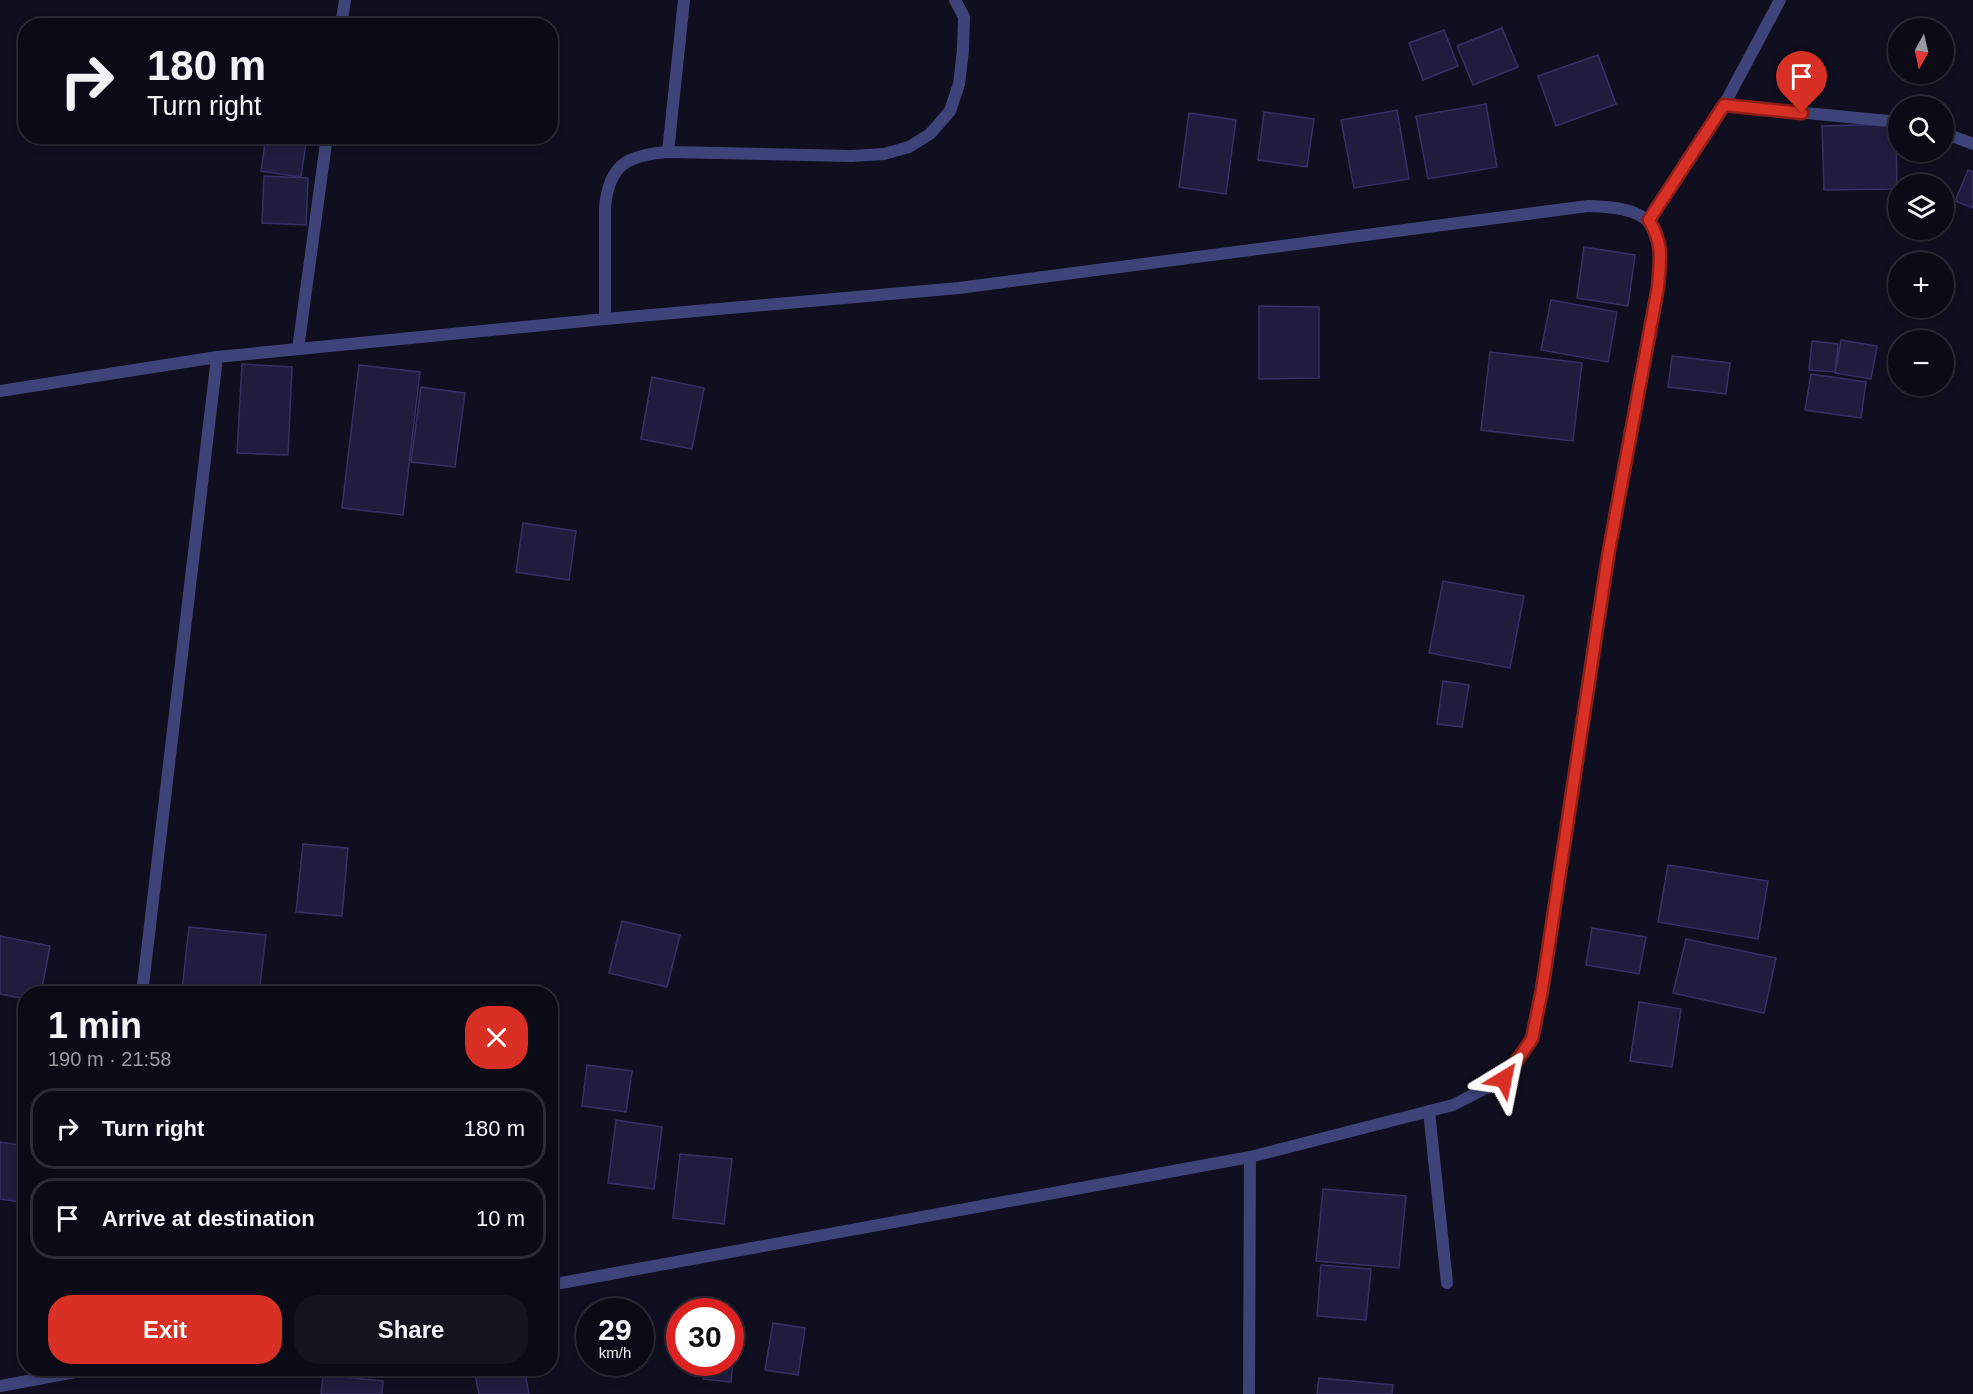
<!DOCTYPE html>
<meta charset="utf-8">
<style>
:root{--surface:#0b0b17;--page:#141420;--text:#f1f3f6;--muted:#9a9ba1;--line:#2b2b36;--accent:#d93025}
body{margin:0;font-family:Helvetica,sans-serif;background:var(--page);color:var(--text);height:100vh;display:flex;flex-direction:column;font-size:22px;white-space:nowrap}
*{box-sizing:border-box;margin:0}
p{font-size:20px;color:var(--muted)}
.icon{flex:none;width:33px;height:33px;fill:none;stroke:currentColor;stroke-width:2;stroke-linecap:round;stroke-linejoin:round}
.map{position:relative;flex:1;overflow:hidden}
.panel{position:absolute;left:18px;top:986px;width:540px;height:390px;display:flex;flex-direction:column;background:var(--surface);border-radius:24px;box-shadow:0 3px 9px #0003,0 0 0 2px var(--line)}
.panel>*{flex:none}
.hud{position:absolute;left:18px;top:18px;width:540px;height:126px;border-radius:24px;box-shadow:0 3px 9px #0003,0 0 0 2px var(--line);background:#0b0b17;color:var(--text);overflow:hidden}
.needle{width:39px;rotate:188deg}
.fabs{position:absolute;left:1888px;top:18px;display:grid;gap:12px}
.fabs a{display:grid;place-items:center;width:66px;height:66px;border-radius:50%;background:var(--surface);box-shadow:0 3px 9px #0003,0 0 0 2px var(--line);font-size:30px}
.speed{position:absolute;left:576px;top:1298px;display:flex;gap:12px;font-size:30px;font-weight:700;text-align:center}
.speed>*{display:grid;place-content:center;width:78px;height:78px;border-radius:50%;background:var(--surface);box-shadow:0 3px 9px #0003,0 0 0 2px var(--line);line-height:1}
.speed small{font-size:15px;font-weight:400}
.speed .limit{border:9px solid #d22;background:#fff;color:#111}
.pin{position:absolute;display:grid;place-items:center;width:51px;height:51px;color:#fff;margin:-62px -26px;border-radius:50% 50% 50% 0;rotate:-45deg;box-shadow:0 0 6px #0007}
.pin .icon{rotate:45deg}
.me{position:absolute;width:66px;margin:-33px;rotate:35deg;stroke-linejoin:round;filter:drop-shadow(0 0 4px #0008)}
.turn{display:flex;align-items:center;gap:21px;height:126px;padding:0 30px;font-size:27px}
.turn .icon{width:78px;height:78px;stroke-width:2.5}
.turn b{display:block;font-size:42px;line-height:51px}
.round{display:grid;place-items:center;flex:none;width:63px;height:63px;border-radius:24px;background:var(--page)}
.head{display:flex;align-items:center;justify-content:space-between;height:102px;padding:0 30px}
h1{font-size:36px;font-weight:700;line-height:45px}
.cta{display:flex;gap:12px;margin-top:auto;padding:12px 30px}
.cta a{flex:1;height:69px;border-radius:24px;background:var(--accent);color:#fff;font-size:24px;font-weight:700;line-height:69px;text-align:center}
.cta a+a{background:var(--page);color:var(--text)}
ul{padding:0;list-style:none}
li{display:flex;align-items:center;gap:18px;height:81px;margin:0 12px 9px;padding:0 18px;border:3px solid var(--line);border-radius:24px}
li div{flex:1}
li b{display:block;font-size:22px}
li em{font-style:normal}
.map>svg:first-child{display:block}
.building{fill:#1f1d3e;stroke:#353167;stroke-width:1.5}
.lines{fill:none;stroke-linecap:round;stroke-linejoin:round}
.minor{stroke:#3e4479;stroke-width:12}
.route-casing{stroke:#8d1f18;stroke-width:15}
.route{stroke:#d93025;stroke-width:10}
</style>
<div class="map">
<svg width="1973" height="1394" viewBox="0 0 1973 1394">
<rect width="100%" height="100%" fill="#0f0f1f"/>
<!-- building -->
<path class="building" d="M1502 28 1518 67 1473 85 1457 46Z
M1444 30 1458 66 1423 80 1409 43Z
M1598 55 1616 104 1556 126 1538 76Z
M1486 104 1497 167 1428 179 1416 116Z
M1397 110 1409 179 1354 188 1341 120Z
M1264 112 1314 119 1307 167 1258 160Z
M1189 113 1236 120 1226 194 1179 187Z
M1896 124 1897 189 1824 190 1822 126Z
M266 136H307L301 177 261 171Z
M1968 170 1973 172V208L1955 201Z
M264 176 308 178 306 225 262 223Z
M1584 247 1635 255 1628 306 1577 298Z
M1551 300 1617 312 1608 362 1541 350Z
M1259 306 1319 307V378L1259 379Z
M1841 340 1877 346 1871 379 1835 373Z
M1812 341 1838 344 1835 372 1809 370Z
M1490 352 1582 363 1573 441 1481 430Z
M1672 356 1730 363 1726 394 1668 387Z
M242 364 292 367 288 455 237 453Z
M359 365 420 372 403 515 342 508Z
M1811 374 1866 382 1861 418 1805 410Z
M652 377 704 388 692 449 641 439Z
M421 387 465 393 455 467 411 462Z
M523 523 576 531 569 580 516 572Z
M1443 581 1524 596 1510 668 1429 653Z
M1443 681 1469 685 1462 727 1437 724Z
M303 844 348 848 342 916 296 912Z
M1668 865 1768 881 1758 939 1658 922Z
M622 921 680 935 667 987 609 973Z
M189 927 266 935 259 993H206L182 990Z
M1592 928 1646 937 1639 974 1586 965Z
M0 936 50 946 41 993H26V999L0 994Z
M1686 939 1776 958 1764 1013 1673 993Z
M1639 1002 1681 1009 1672 1067 1630 1061Z
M587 1065 632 1071 626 1112 582 1106Z
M616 1120 662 1127 654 1189 608 1183Z
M0 1142 26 1146V1203L0 1199Z
M680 1154 732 1159 724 1224 673 1218Z
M1323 1189 1406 1196 1399 1268 1316 1261Z
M1321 1265 1371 1269 1366 1320 1317 1316Z
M773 1323 805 1328 798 1375 765 1370Z
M730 1324H737L731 1382 703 1379 705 1362H730Z
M485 1368H524L529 1394H479L474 1370Z
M323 1375 383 1381 382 1394H321Z
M1319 1378 1393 1385 1392 1394H1317Z"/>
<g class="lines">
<!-- minor -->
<path class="minor" d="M341 26 345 0
M1724 105 1899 122
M1944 133 1973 144
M668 152 684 0
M1649 220 1724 105 1780 0
M605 319V207C609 164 628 155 668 152L851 156 884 154 909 147 930 134 950 111 959 84 963 50 964 17 955 0
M298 349 327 136
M0 391 217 357 605 319 959 288 1588 206C1623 207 1659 210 1661 254 1661 265 1659 276 1658 287L1608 556 1542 990 1532 1039 1504 1079 1453 1105 1250 1157 550 1285
M143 985 217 357
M1429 1111 1447 1283
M0 1386 97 1368
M1249 1394 1250 1157"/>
</g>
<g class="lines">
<defs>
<path id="route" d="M1504 1079 1532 1039 1542 990 1608 556 1658 287C1660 259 1664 246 1649 220L1724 105 1802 113"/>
</defs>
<!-- route casing -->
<use href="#route" class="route-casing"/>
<!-- route -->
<use href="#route" class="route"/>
</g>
</svg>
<div class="fabs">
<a><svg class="needle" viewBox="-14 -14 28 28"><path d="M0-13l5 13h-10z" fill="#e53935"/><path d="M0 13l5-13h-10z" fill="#9a9ba1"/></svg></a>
<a><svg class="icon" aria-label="search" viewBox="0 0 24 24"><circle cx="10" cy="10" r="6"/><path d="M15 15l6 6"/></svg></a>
<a><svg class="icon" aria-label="layers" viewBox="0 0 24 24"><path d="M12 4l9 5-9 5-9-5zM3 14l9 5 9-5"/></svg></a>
<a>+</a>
<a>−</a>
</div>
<div class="speed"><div>29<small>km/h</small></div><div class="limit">30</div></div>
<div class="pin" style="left:1802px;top:113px;background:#d93025"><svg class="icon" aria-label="arrive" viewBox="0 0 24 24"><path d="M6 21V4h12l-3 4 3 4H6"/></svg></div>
<svg class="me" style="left:1504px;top:1079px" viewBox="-20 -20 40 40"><path d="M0-17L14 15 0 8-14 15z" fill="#d93025" stroke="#fff" stroke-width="4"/></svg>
<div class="hud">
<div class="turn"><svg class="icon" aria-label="right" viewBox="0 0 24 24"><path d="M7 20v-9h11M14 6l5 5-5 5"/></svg><div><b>180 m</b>Turn right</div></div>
</div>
<section class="panel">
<div class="head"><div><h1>1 min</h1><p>190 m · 21:58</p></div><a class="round" style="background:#d93025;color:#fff"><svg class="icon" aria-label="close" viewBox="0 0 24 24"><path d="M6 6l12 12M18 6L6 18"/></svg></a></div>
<ul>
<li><svg class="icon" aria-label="right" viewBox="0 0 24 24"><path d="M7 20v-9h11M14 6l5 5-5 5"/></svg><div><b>Turn right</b></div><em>180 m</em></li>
<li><svg class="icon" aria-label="arrive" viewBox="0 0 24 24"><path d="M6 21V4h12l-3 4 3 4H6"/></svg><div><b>Arrive at destination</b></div><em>10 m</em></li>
</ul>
<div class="cta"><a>Exit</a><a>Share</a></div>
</section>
</div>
